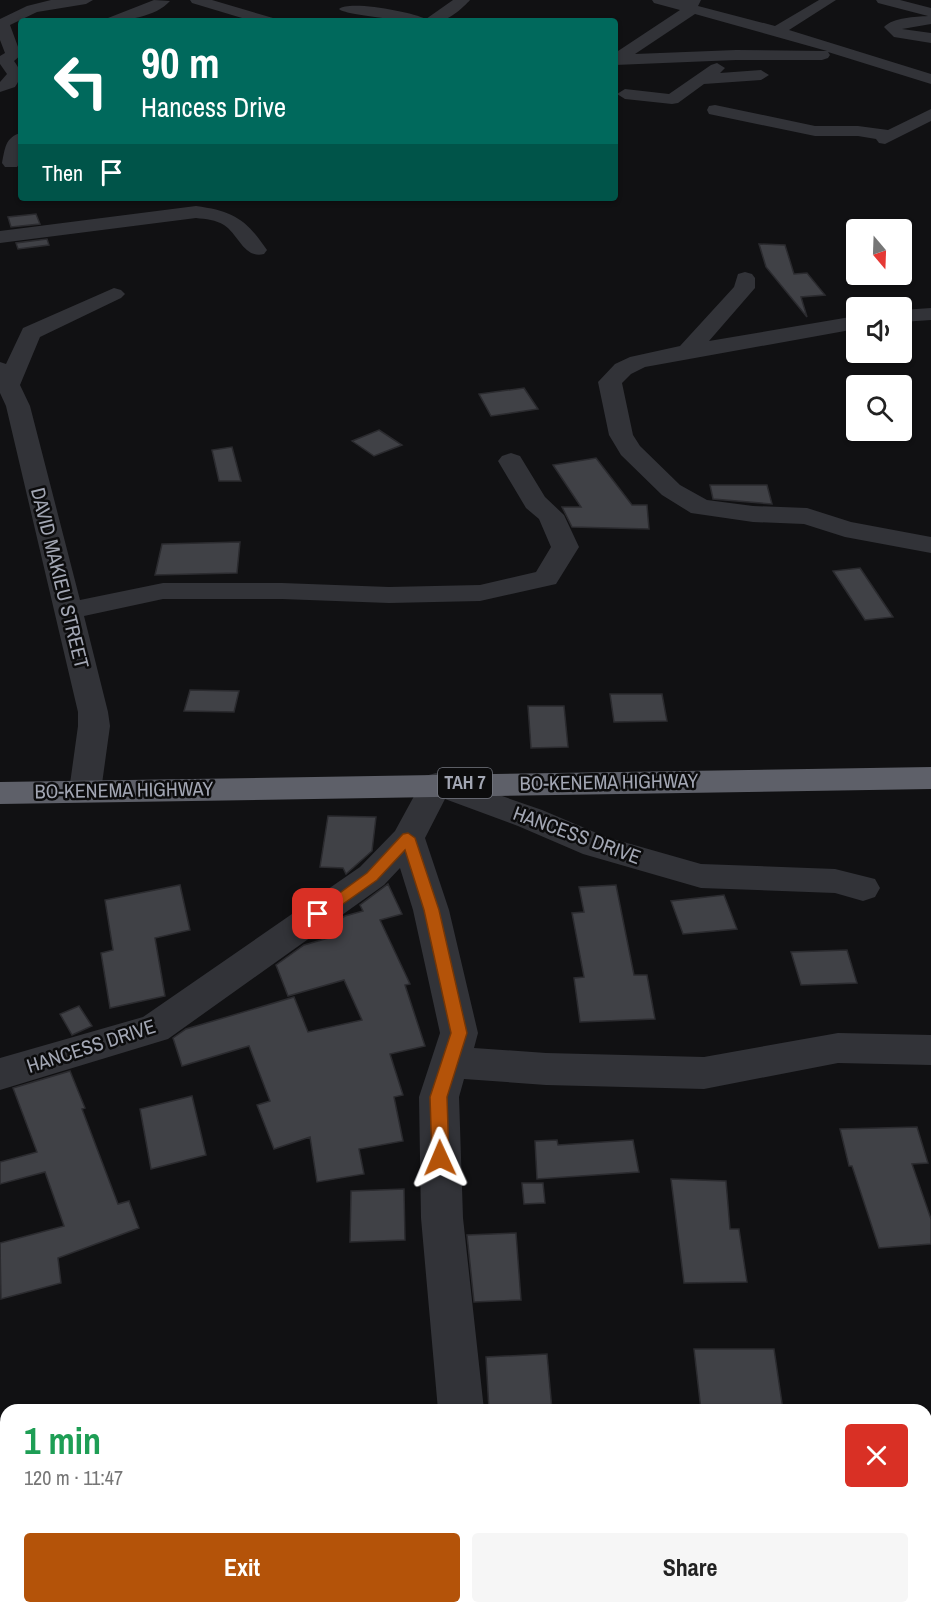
<!DOCTYPE html>
<meta charset="utf-8">
<style>
:root{--surface:#fff;--page:#f6f6f6;--text:#222;--muted:#767676;--accent:#b45309}
body{margin:0;font-family:"Archivo Narrow",sans-serif;background:var(--page);color:var(--text);height:100vh;display:flex;flex-direction:column;font-size:22px;white-space:nowrap}
*{box-sizing:border-box;margin:0}
p{font-size:20px;color:var(--muted)}
.icon{flex:none;width:33px;height:33px;fill:none;stroke:currentColor;stroke-width:2;stroke-linecap:round;stroke-linejoin:round}
.map{position:relative;flex:1;overflow:hidden}
.side{position:absolute;left:0px;top:1404px;width:932px;height:210px;display:flex;flex-direction:column;background:var(--surface);border-radius:18px 18px 0 0;box-shadow:0 2px 4px #0004}
.side>*{flex:none}
.top-card{position:absolute;left:18px;top:18px;width:600px;height:183px;border-radius:6px;box-shadow:0 2px 4px #0004;background:#00695c;color:#fff;overflow:hidden}
.needle{width:39px;rotate:161deg}
.controls{position:absolute;left:846px;top:219px;display:grid;gap:12px}
.controls a{display:grid;place-items:center;width:66px;height:66px;border-radius:6px;background:var(--surface);box-shadow:0 2px 4px #0004;font-size:30px}
.pin{position:absolute;display:grid;place-items:center;width:51px;height:51px;color:#fff;margin:-26px;border-radius:12px;box-shadow:0 3px 9px #0006}
.me{position:absolute;width:66px;margin:-33px;rotate:359deg;stroke-linejoin:round;filter:drop-shadow(0 0 4px #0008)}
.turn{display:flex;align-items:center;gap:21px;height:126px;padding:0 24px;font-size:27px}
.turn .icon{width:78px;height:78px;stroke-width:2.5}
.turn b{display:block;font-size:42px;line-height:51px}
.then{display:flex;align-items:center;height:57px;padding:0 24px;background:#0003;gap:12px;font-size:22px}
.round{display:grid;place-items:center;flex:none;width:63px;height:63px;border-radius:6px;background:var(--page)}
.headline{display:flex;align-items:center;justify-content:space-between;height:102px;padding:0 24px}
h1{font-size:36px;font-weight:700;line-height:45px;color:#1e9e55}
.action{display:flex;gap:12px;margin-top:auto;padding:12px 24px}
.action a{flex:1;height:69px;border-radius:6px;background:var(--accent);color:#fff;font-size:24px;font-weight:700;line-height:69px;text-align:center}
.action a+a{background:var(--page);color:var(--text)}
.map>svg:first-child{display:block}
.building{fill:#404146;stroke:#2b2b2f;stroke-width:1.5}
.lines{fill:none;stroke-linecap:round;stroke-linejoin:round}
.path{stroke:#38393f;stroke-width:5;stroke-dasharray:4.5 6;stroke-linecap:butt}
.minor{fill:#323338;fill-rule:evenodd}
.highway{fill:#5e6069;fill-rule:evenodd}
.route{fill:#b45309;stroke:#753606;stroke-width:1.5}
.labels{text-anchor:middle;stroke-width:5;stroke-linejoin:round;paint-order:stroke}
.shield{fill:#0c0c0d;stroke:#757881;stroke-width:1.5}
.shield-label{font-size:18px;font-weight:bold;fill:#a2a6b3}
.street-label{font-size:20px;fill:#a2a6b3;stroke:#0c0c0d}
</style>
<div class="map">
<svg width="931" height="1614" viewBox="0 0 931 1614">
<rect width="100%" height="100%" fill="#111113"/>
<!-- building -->
<path class="building" d="M36 214 40 224 11 227 8 217Z
M47 239 49 245 18 249 16 243Z
M759 244 785 245 794 274 807 273 825 295 801 297 807 317 766 267Z
M524 388 538 409 491 416 479 394Z
M379 430 402 445 374 456 352 441Z
M232 447 241 481H219L212 450Z
M596 458 632 505H647L649 529 572 527 562 507H581L553 465Z
M710 485H767L772 504 713 499Z
M240 542 237 573 155 575 162 544Z
M860 568 893 617 865 620 833 571Z
M190 690 239 691 234 712 184 711Z
M610 694H662L667 721 614 722Z
M528 706H564L568 747 531 748Z
M328 816 376 817 372 851 346 874 343 868 320 867Z
M388 884 402 914 380 920 410 984 405 985 425 1046 390 1054 403 1095 394 1097 403 1141 359 1149 364 1174 317 1182 310 1137 274 1149 257 1105 270 1101 249 1046 182 1066 173 1038 186 1029 294 997 308 1032 362 1020 344 980 288 996 276 965 304 945 339 935 334 923 345 916 363 911 360 905Z
M180 885 190 930 155 938 165 996 110 1008 101 953 113 950 105 900Z
M616 885 634 975H647L655 1019 580 1022 574 978 584 977 572 913 584 912 579 887Z
M724 895 737 929 683 934 671 901Z
M847 950 857 983 801 985 791 952Z
M79 1006 92 1026 72 1035 60 1014Z
M70 1071 85 1108 82 1109 118 1204 129 1201 139 1228 58 1258 61 1283 1 1299 0 1243 64 1226 45 1172 0 1184V1162L37 1152 13 1088Z
M192 1096 206 1155 151 1169 140 1109Z
M917 1127 928 1163 912 1164 931 1219V1244L879 1248 852 1166H849L840 1129Z
M557 1140 558 1145 633 1140 639 1172 537 1179 535 1141Z
M671 1179 726 1181 730 1229H739L747 1282 684 1283Z
M522 1183H543L545 1203 524 1204Z
M404 1189 405 1240 350 1242 351 1191Z
M516 1233 521 1300 474 1302 467 1235Z
M694 1349H774L783 1410H701Z
M547 1354 552 1410H489L486 1357Z"/>
<g class="lines">
<!-- path -->
<path class="path" d="M907 1614 908 1608"/>
<!-- minor -->
<path class="minor" d="M51 0H93L86 4 37 12 10 25 21 55 14 61C22 72 22 76 15 87L0 92V82L7 74 0 64V56L5 53 0 40V19L27 6Z
M154 0 170 1C156 17 125 21 106 21L108 18Z
M190 0H212L273 18 275 21H252L192 3Z
M453 0H470C464 7 449 20 440 21 427 23 345 16 339 9 349 0 412 12 426 19Z
M652 0H701L698 6 775 26 819 0H836L789 30 931 74V84L828 52 830 55 828 58 822 60H736L615 65V53L680 10 654 3ZM695 14 827 51 736 50 635 54Z
M876 0H900L931 8V24L902 29 931 33V43L894 37 884 27C894 17 915 17 928 16L878 3Z
M717 63 725 68 720 73 761 70 769 75 761 80 704 84 678 103 672 104 625 99 617 94 625 89 669 94 711 65Z
M715 105 815 126H858L888 130 931 109V121L885 144 879 143 876 139 858 136H815L709 114 707 110 709 106Z
M21 133 20 163 17 167H5L2 163C5 149 5 137 21 133Z
M196 206C233 211 246 219 267 250L264 254C244 259 239 235 224 225 216 220 206 219 196 218L0 243V231Z
M745 272 752 274 755 278V288L709 341 856 316V329L645 367 631 374 622 383 633 435 640 446 680 485 707 500 753 506 807 508 851 522 931 537V553L845 537 804 524 753 522 691 513 662 495 621 455 609 435 598 382 615 364 630 357 680 346 734 287 738 274Z
M114 288 121 290 125 294 121 298 40 337 20 385 30 406 80 600 163 583H282L389 587 480 585 536 572 551 547 539 519 526 508 498 461 502 456 511 453 520 456 545 497 564 515 579 547 556 584 480 601 389 603 282 599H163L84 616 108 712 110 726 101 791 97 799 85 802 73 799 69 791 78 726V712L6 406 0 393V362L6 364 23 328Z
M931 308V320L902 322V310Z
M436 773 542 810 606 837 701 864 835 869 875 879 880 888 875 897 863 901 835 893 701 888 583 854 518 826 445 799 425 838 449 910 478 1033 474 1048 546 1053 704 1057 838 1033 931 1035V1065L838 1063 704 1089 546 1085 464 1079 459 1097 463 1218 484 1410H438L421 1218 419 1097 440 1033 413 910 400 868 384 885 168 1039 0 1090V1058L143 1017 360 867 395 831 425 776Z
M931 1444V1495L926 1497V1446Z
M456 1608H508V1614H456Z
M759 1608H815L812 1614H756Z"/>
<!-- highway -->
<path class="highway" d="M931 767V789L0 804V782Z"/>
</g>
<!-- route -->
<path class="route" d="M408 833 415 838 439 910 467 1033 447 1097 449 1158 446 1163 440 1165 434 1163 432 1158 430 1097 451 1033 424 910 405 850 377 880 323 918H313L311 914 367 873 403 834Z"/>
<g class="labels">
<!-- shield labels -->
<rect class="shield" x="438" y="768" width="54" height="30" rx="4.5"/>
<g class="shield-label">
<text x="465" y="789">TAH 7</text>
</g>
<!-- street labels -->
<g class="street-label">
<text transform="translate(60 578) rotate(76)" y="7">DAVID MAKIEU STREET</text>
<text transform="translate(609 782) rotate(-1)" y="7">BO-KENEMA HIGHWAY</text>
<text transform="translate(124 790) rotate(-1)" y="7">BO-KENEMA HIGHWAY</text>
<text transform="translate(577 835) rotate(20)" y="7">HANCESS DRIVE</text>
<text transform="translate(91 1046) rotate(-18)" y="7">HANCESS DRIVE</text>
</g>
</g>
</svg>
<div class="controls">
<a><svg class="needle" viewBox="-14 -14 28 28"><path d="M0-13l5 13h-10z" fill="#e53935"/><path d="M0 13l5-13h-10z" fill="#767676"/></svg></a>
<a><svg class="icon" aria-label="sound" viewBox="0 0 24 24"><path d="M4 9h4l5-4v14l-5-4H4zM17 9q2 3 0 6"/></svg></a>
<a><svg class="icon" aria-label="search" viewBox="0 0 24 24"><circle cx="10" cy="10" r="6"/><path d="M15 15l6 6"/></svg></a>
</div>
<div class="pin" style="left:318px;top:914px;background:#d93025"><svg class="icon" aria-label="arrive" viewBox="0 0 24 24"><path d="M6 21V4h12l-3 4 3 4H6"/></svg></div>
<svg class="me" style="left:440px;top:1158px" viewBox="-20 -20 40 40"><path d="M0-17L14 15 0 8-14 15z" fill="#b45309" stroke="#fff" stroke-width="4"/></svg>
<div class="top-card">
<div class="turn"><svg class="icon" aria-label="left" viewBox="0 0 24 24"><path d="M17 20v-9H6M10 6l-5 5 5 5"/></svg><div><b>90 m</b>Hancess Drive</div></div>
<div class="then">Then<svg class="icon" aria-label="arrive" viewBox="0 0 24 24"><path d="M6 21V4h12l-3 4 3 4H6"/></svg></div>
</div>
<section class="side">
<div class="headline"><div><h1>1 min</h1><p>120 m · 11:47</p></div><a class="round" style="background:#d93025;color:#fff"><svg class="icon" aria-label="close" viewBox="0 0 24 24"><path d="M6 6l12 12M18 6L6 18"/></svg></a></div>
<div class="action"><a>Exit</a><a>Share</a></div>
</section>
</div>
